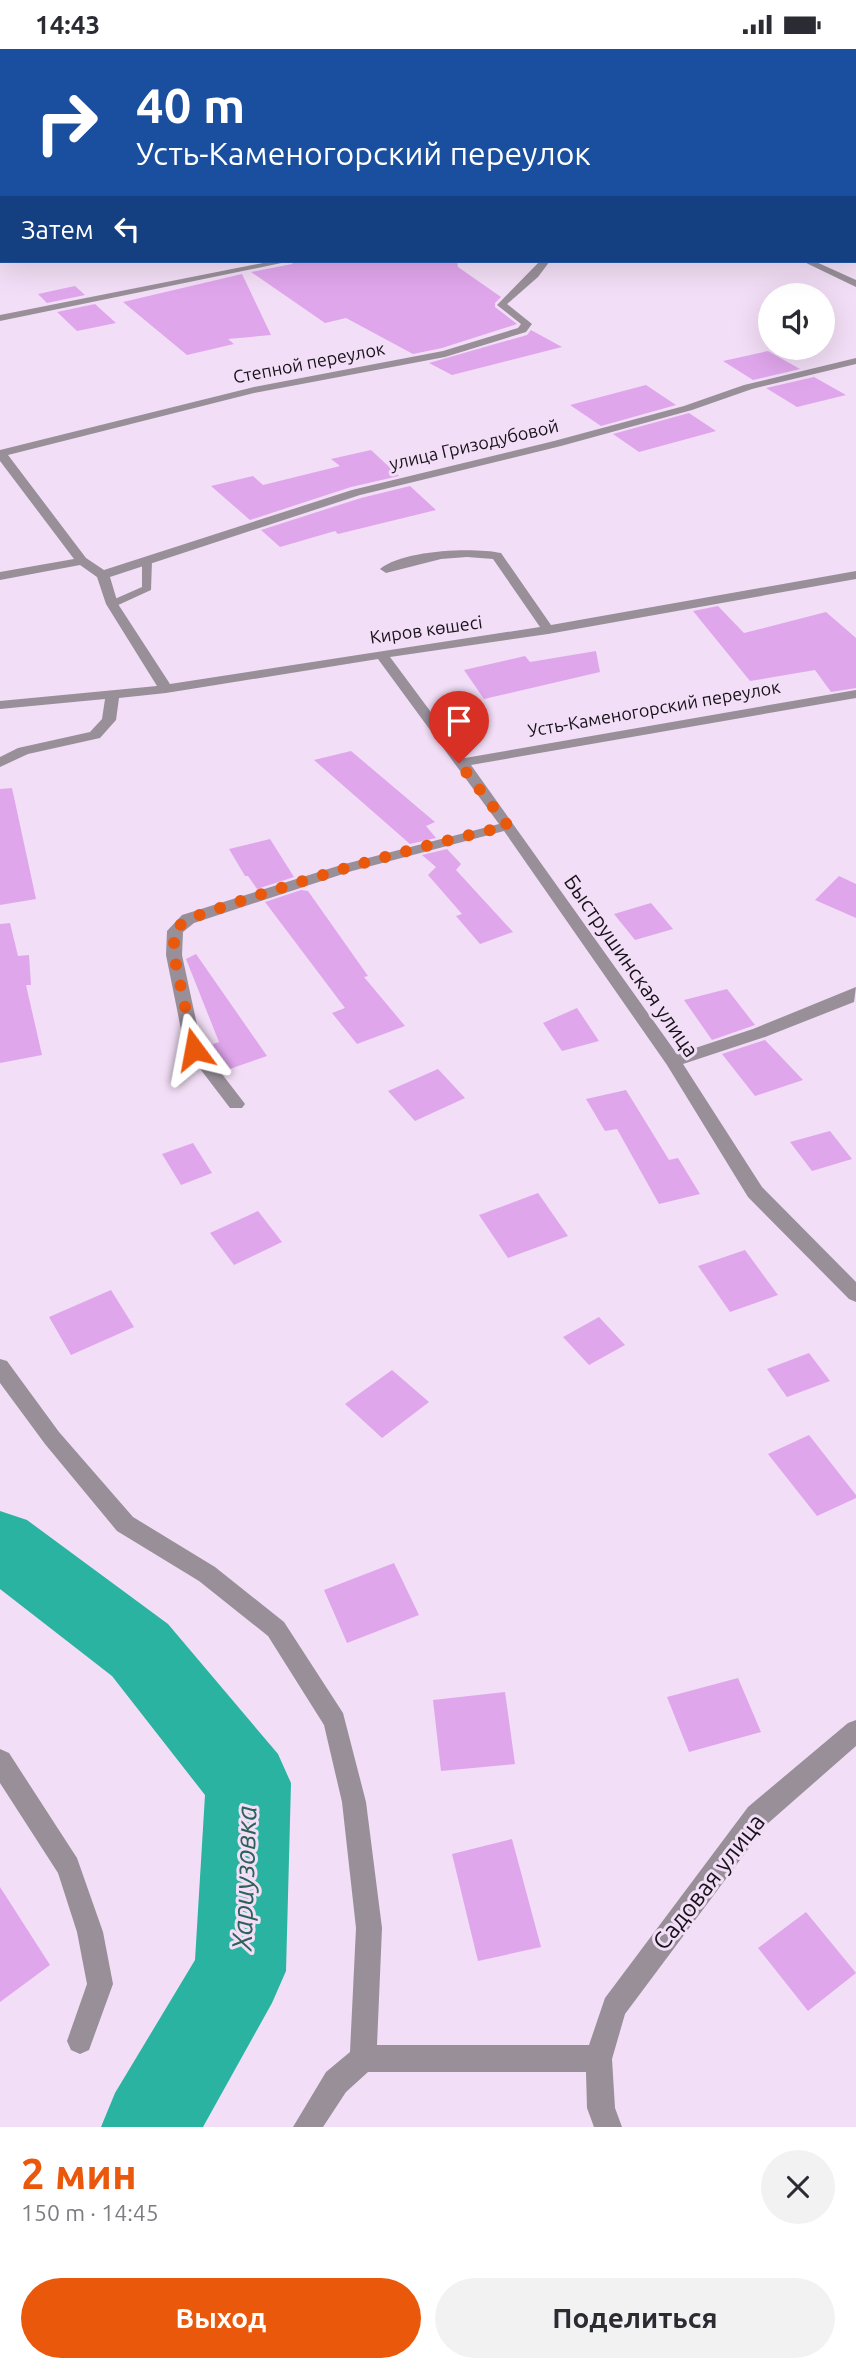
<!DOCTYPE html>
<html lang="ru">
<meta charset="utf-8">
<style>
:root{--surface:#fff;--page:#f2f2f3;--text:#2b2b33;--muted:#7c7c81;--accent:#ea580c}
body{margin:0;font-family:Ubuntu,sans-serif;background:var(--page);color:var(--text);height:100vh;display:flex;flex-direction:column;font-size:26px;white-space:nowrap}
*{box-sizing:border-box;margin:0}
p{font-size:23px;color:var(--muted)}
.icon{flex:none;width:38px;height:38px;fill:none;stroke:currentColor;stroke-width:2;stroke-linecap:round;stroke-linejoin:round}
.map{position:relative;height:2078px;overflow:hidden}
.drawer{display:flex;flex-direction:column;background:var(--surface);flex:1}
.drawer>*{flex:none}
.banner{position:absolute;left:0px;top:0px;width:858px;height:214px;box-shadow:0 7px 28px #0002;background:#1a4fa0;color:#fff;overflow:hidden}
.controls{position:absolute;left:758px;top:234px;display:grid;gap:14px}
.controls a{display:grid;place-items:center;width:77px;height:77px;border-radius:50%;background:var(--surface);box-shadow:0 7px 28px #0002;font-size:35px}
.pin{position:absolute;display:grid;place-items:center;width:60px;height:60px;color:#fff;margin:-72px -30px;border-radius:50% 50% 50% 0;rotate:-45deg;box-shadow:0 0 7px #0007}
.pin .icon{rotate:45deg}
.me{position:absolute;width:77px;margin:-38px;rotate:347deg;stroke-linejoin:round;filter:drop-shadow(0 0 5px #0008)}
.turn{display:flex;align-items:center;gap:24px;height:147px;padding:0 21px;font-size:32px}
.turn .icon{width:91px;height:91px;stroke-width:2.5}
.turn b{display:block;font-size:49px;line-height:60px}
.then{display:flex;align-items:center;height:66px;padding:0 21px;background:#0003;gap:14px;font-size:26px}
.round{display:grid;place-items:center;flex:none;width:74px;height:74px;border-radius:37px;background:var(--page)}
.head{display:flex;align-items:center;justify-content:space-between;height:119px;padding:0 21px}
h1{font-size:42px;font-weight:700;line-height:52px;color:var(--accent)}
.button{display:flex;gap:14px;margin-top:auto;padding:14px 21px}
.button a{flex:1;height:80px;border-radius:42px;background:var(--accent);color:#fff;font-size:28px;font-weight:700;line-height:80px;text-align:center}
.button a+a{background:var(--page);color:var(--text)}
.status{display:flex;justify-content:space-between;align-items:center;height:49px;padding:0 35px;background:var(--surface);direction:ltr}
.status svg{height:19px;fill:currentColor}
.map>svg:first-child{display:block}
.lines{fill:none;stroke-linecap:round;stroke-linejoin:round}
.river{fill:#2ab3a0;fill-rule:evenodd}
.building{fill:#e0a6ec}
.lane{fill:#988f99;fill-rule:evenodd}
.street{fill:#988f99;fill-rule:evenodd}
.route{stroke:#ea580c;stroke-width:12;stroke-dasharray:0 21.6}
.labels{text-anchor:middle;stroke-width:6;stroke-linejoin:round;paint-order:stroke}
.far-street-label{font-size:18px;fill:#18121a;stroke:#f2def6}
.street-label{font-size:21px;fill:#18121a;stroke:#f2def6}
.near-street-label{font-size:24px;fill:#18121a;stroke:#f2def6}
.near-water-label{font-size:28px;font-style:italic;fill:#2d6259;stroke:#f2def6}
</style>
<div class="status"><b>14:43</b><svg viewBox="0 0 49 12"><path d="M0 12V9h3v3zM5 12V6h3v6zM10 12V3h3v9zM15 12V0h3v12zM26 1h20v11H26zM47 4h2v5h-2z"/></svg></div>
<div class="map">
<svg width="856" height="2078" viewBox="0 0 856 2078">
<rect width="100%" height="100%" fill="#f2def6"/>
<g class="lines">
<!-- river -->
<path class="river" d="M0 1462 27 1471 168 1575 278 1705 291 1734 286 1922 272 1954 203 2078H101L115 2044 195 1911 205 1746 112 1627 0 1540Z"/>
</g>
<!-- building -->
<path class="building" d="M294 212H457L458 218 501 248 495 254V258L517 275 442 299 413 305 346 269 325 274 251 223 292 215Z
M242 225 271 286 228 290 234 295 187 306 123 253Z
M75 237 85 246 47 254 38 245Z
M95 255 116 274 77 282 57 263Z
M531 281 562 298 452 326 429 314 527 286Z
M768 302 800 320 753 331 723 312Z
M814 328 846 346 797 358 766 339Z
M646 336 676 356 601 377 570 356Z
M689 364 716 382 639 403 613 385Z
M371 401 399 427 351 438 250 471 211 437 253 427 263 436 340 417 331 410Z
M410 437 436 461 338 485 335 482 280 498 261 481 361 449Z
M718 557 744 584 826 563 856 589V639L831 643 815 621 750 632 693 562Z
M596 602 600 623 484 650 464 621 525 607 530 613Z
M351 702 435 773 426 777 436 789 410 795 314 711Z
M12 739 36 850 0 856V740Z
M270 790 294 828 257 840 248 827H245L229 800Z
M447 800 461 815 456 821 513 883 480 895 456 867 462 865 428 826 436 818 422 806Z
M839 827 856 835V869L815 851Z
M301 841 308 842 368 927 364 928 405 977 357 995 332 964 345 959 265 853Z
M651 854 673 880 635 891 614 865Z
M10 874 18 907 29 906 31 936H26L42 1006 0 1014V875Z
M196 905 267 1007 227 1021 210 996 219 993 186 910Z
M727 940 755 976 712 991 684 951Z
M577 959 599 992 562 1002 543 974Z
M765 991 803 1031 755 1047 722 1005Z
M438 1020 465 1049 415 1072 388 1042Z
M626 1041 669 1111 678 1109 700 1145 659 1155 617 1080 605 1082 586 1050Z
M830 1082 852 1110 812 1122 790 1093Z
M193 1094 212 1124 181 1136 162 1105Z
M538 1144 568 1187 508 1209 479 1166Z
M258 1162 282 1193 234 1216 210 1184Z
M745 1201 778 1246 730 1263 698 1217Z
M111 1241 134 1278 71 1306 49 1268Z
M599 1268 625 1296 589 1316 563 1288Z
M809 1304 830 1332 787 1348 767 1320Z
M392 1321 429 1353 382 1389 345 1355Z
M809 1386 856 1446V1449L817 1467 768 1405Z
M394 1514 419 1566 347 1594 324 1541Z
M738 1629 761 1683 689 1703 667 1648Z
M505 1643 515 1715 441 1722 433 1651Z
M512 1790 541 1898 478 1912 452 1805Z
M0 1838 50 1916 0 1953Z
M806 1863 856 1924 808 1962 758 1899Z"/>
<g class="lines">
<!-- lane -->
<path class="lane" d="M147 509 152 512 151 541 116 557H108V553L142 538V512Z"/>
<!-- street -->
<path class="street" d="M0 0H8L9 2 2 3Z
M256 0H264L266 2H258Z
M532 0H542L544 2H534Z
M699 0H708L710 2H701Z
M747 0H762L744 2Z
M0 93H2V97H0Z
M0 156H2V162H0Z
M273 212H291L0 272V266Z
M540 212H550L538 228 507 255 532 275 526 283 445 308 254 344 8 406 86 509 104 521 352 441 554 392 684 357 744 336 856 309V315L752 340 692 361 561 397 360 446 110 528 118 555 170 635 540 578 493 510 467 508 441 510 386 524 380 520C403 501 472 498 501 504L551 576 856 522V530L548 585 390 608 465 709 856 641V649L471 716 677 1005 753 980 856 938 854 953 765 988 683 1015 762 1138 856 1233V1253L849 1250 748 1148 667 1016 504 782 352 822 194 874 183 883 182 906 202 999 242 1051 245 1055 242 1059H230L185 1000 166 906 167 882 182 866 341 816 499 775 378 610 166 644 119 649 116 671 100 689 28 705 0 718V708L18 699 90 683 102 670 105 650 0 660V652L157 637 106 555 97 528 80 516 0 531V523L74 510 0 412V401L254 338 443 302 518 279 521 275 497 256Z
M802 212H814L856 231V238Z
M0 1310 7 1312 59 1383 133 1468 215 1518 284 1573 343 1664 366 1753 382 1879 377 1996H589L605 1949 748 1758 848 1674 856 1671V1697L766 1776 625 1965 612 2010 615 2059 622 2078H594L587 2059 586 2023H368L346 2043 323 2078H293L326 2023 350 2003 356 1879 342 1753 324 1676 268 1587 199 1532 117 1482 45 1395 0 1334Z
M0 1700 9 1704 77 1809 103 1883 113 1935 89 2001 80 2005 71 2001 67 1992 87 1935 77 1883 58 1824 0 1734Z"/>
</g>
<g class="lines">
<!-- route -->
<path class="route" d="M194 1000 174 906V881L188 870C293 833 399 802 508 777L459 714"/>
</g>
<g class="labels">
<!-- far-street labels -->
<g class="far-street-label">
<text transform="translate(309 314) rotate(-11)" y="6">Степной переулок</text>
<text transform="translate(474 396) rotate(-13)" y="6">улица Гризодубовой</text>
<text transform="translate(426 581) rotate(-8)" y="6">Киров көшесі</text>
<text transform="translate(654 660) rotate(-10)" y="6">Усть-Каменогорский переулок</text>
</g>
<!-- street labels -->
<g class="street-label">
<text transform="translate(631 917) rotate(55)" y="7">Быструшинская улица</text>
</g>
<!-- near-street labels -->
<g class="near-street-label">
<text transform="translate(709 1833) rotate(-52)" y="8">Садовая улица</text>
</g>
<!-- near-water labels -->
<g class="near-water-label">
<text transform="translate(244 1829) rotate(-88)" y="10">Хариузовка</text>
</g>
</g>
</svg>
<div class="controls">
<a><svg class="icon" aria-label="sound" viewBox="0 0 24 24"><path d="M4 9h4l5-4v14l-5-4H4zM17 9q2 3 0 6"/></svg></a>
</div>
<div class="pin" style="left:459px;top:714px;background:#d93025"><svg class="icon" aria-label="arrive" viewBox="0 0 24 24"><path d="M6 21V4h12l-3 4 3 4H6"/></svg></div>
<svg class="me" style="left:194px;top:1000px" viewBox="-20 -20 40 40"><path d="M0-17L14 15 0 8-14 15z" fill="#ea580c" stroke="#fff" stroke-width="4"/></svg>
<div class="banner">
<div class="turn"><svg class="icon" aria-label="right" viewBox="0 0 24 24"><path d="M7 20v-9h11M14 6l5 5-5 5"/></svg><div><b>40 m</b>Усть-Каменогорский переулок</div></div>
<div class="then">Затем<svg class="icon" aria-label="left" viewBox="0 0 24 24"><path d="M17 20v-9H6M10 6l-5 5 5 5"/></svg></div>
</div>
</div>
<section class="drawer">
<div class="head"><div><h1>2 мин</h1><p>150 m · 14:45</p></div><a class="round"><svg class="icon" aria-label="close" viewBox="0 0 24 24"><path d="M6 6l12 12M18 6L6 18"/></svg></a></div>
<div class="button"><a>Выход</a><a>Поделиться</a></div>
</section>
